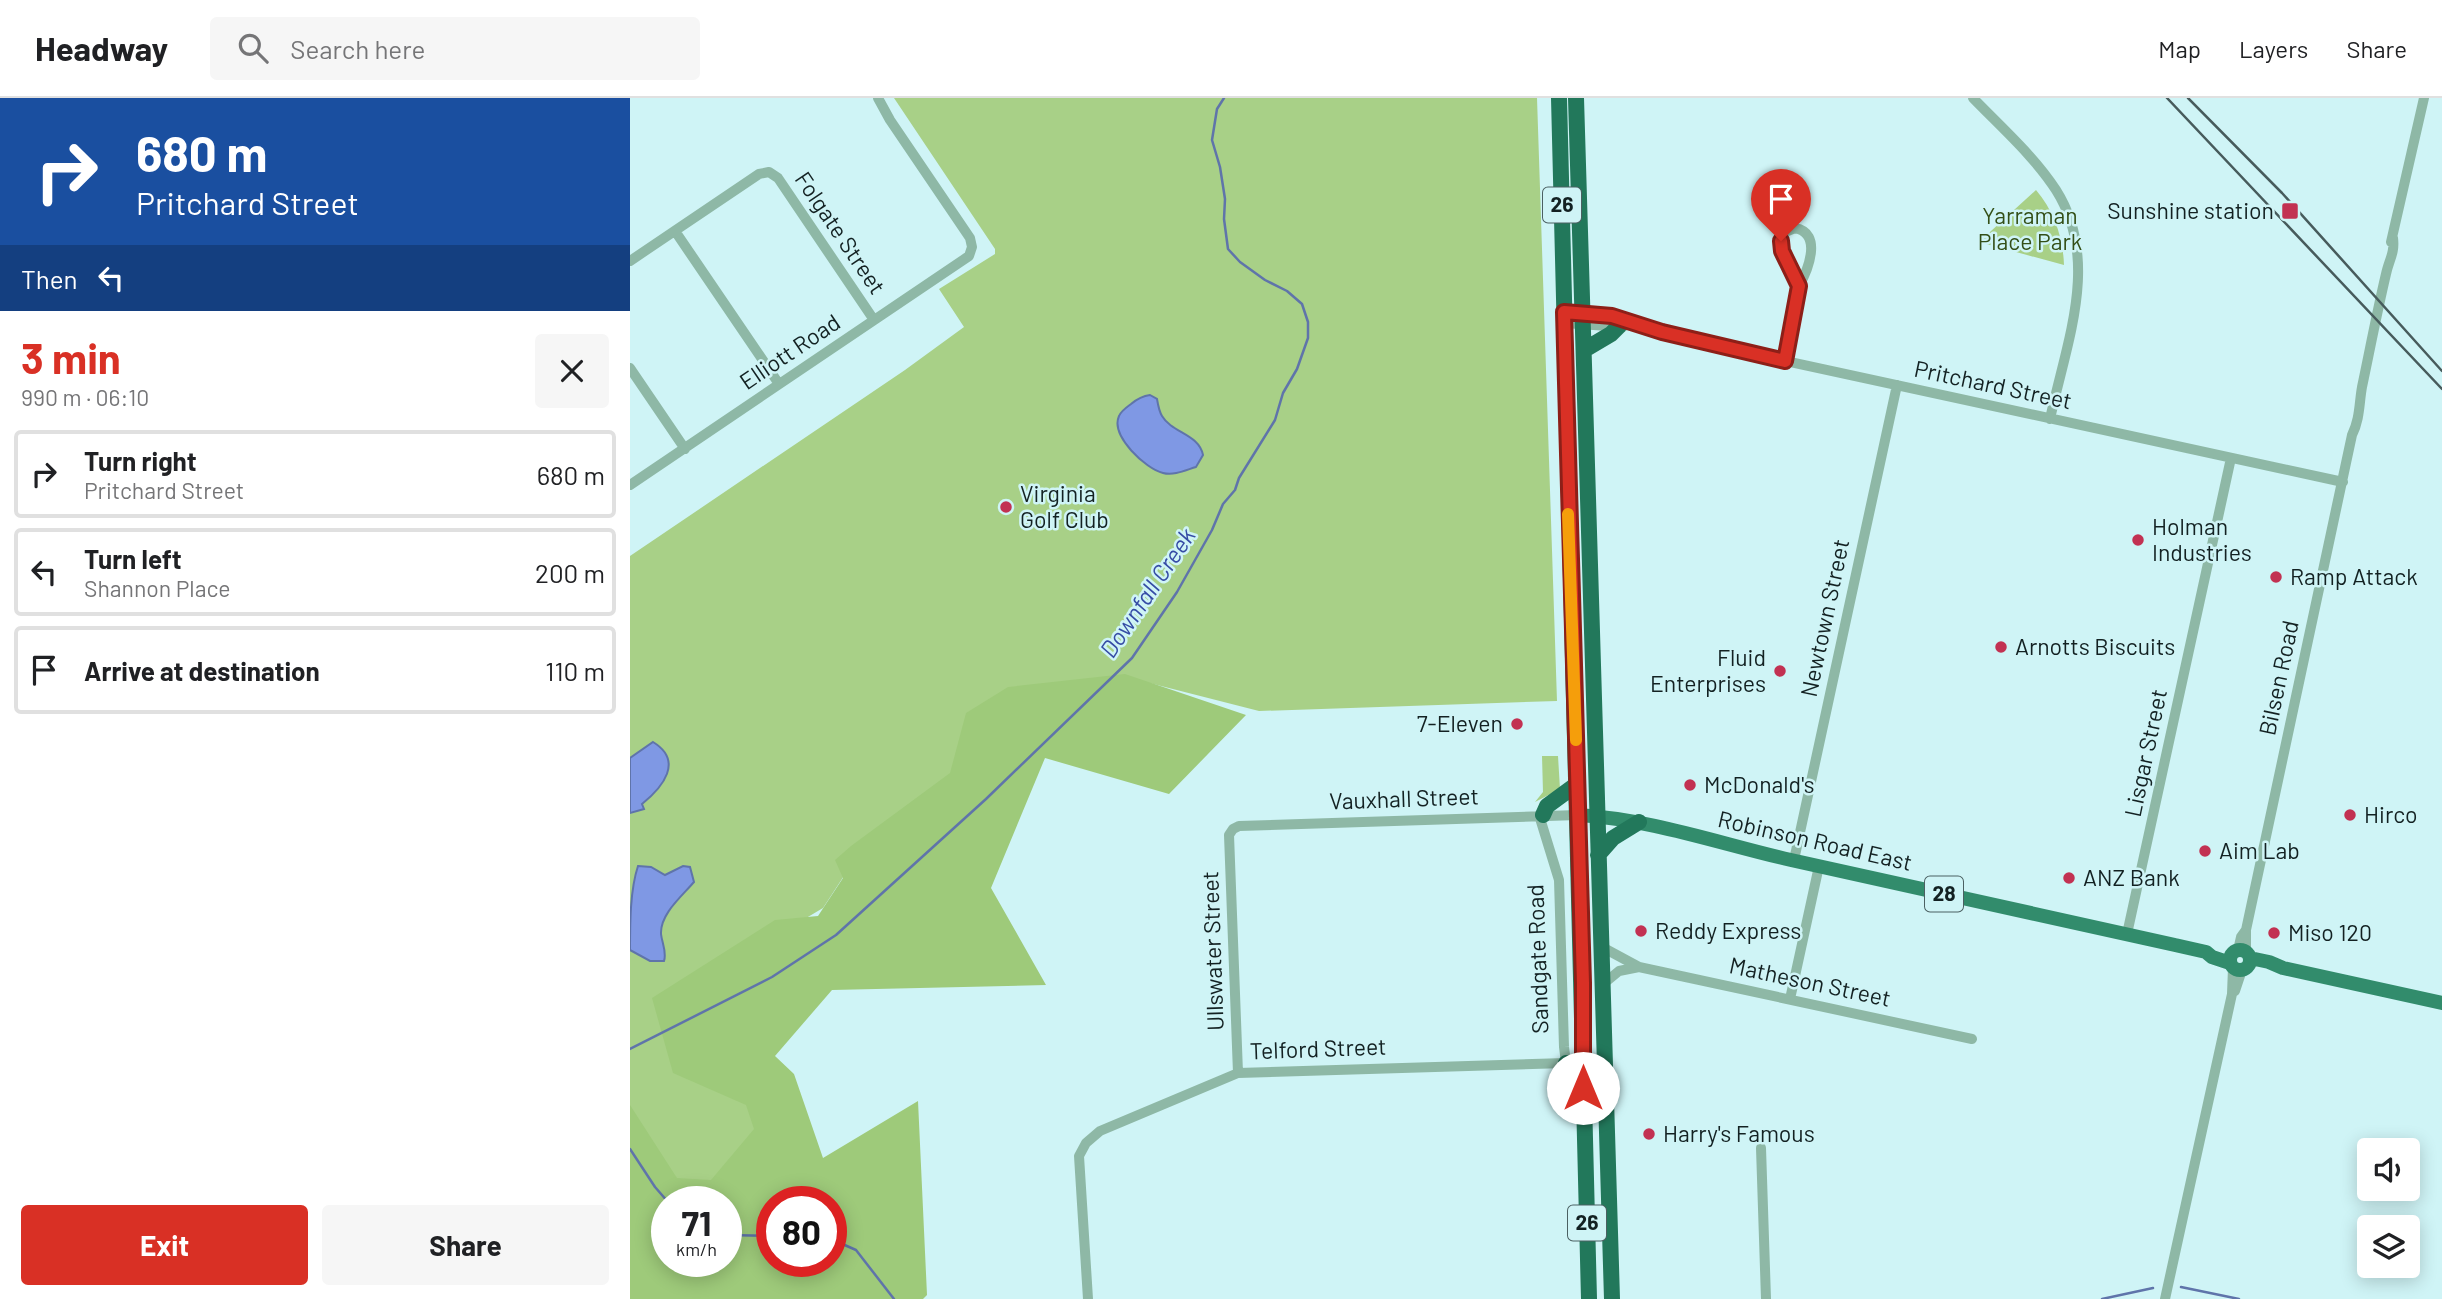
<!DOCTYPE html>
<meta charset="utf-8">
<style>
:root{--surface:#fff;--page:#f6f6f6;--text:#202124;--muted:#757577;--line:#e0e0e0;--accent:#d93025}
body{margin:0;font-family:Barlow,sans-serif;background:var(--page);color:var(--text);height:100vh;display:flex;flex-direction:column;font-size:26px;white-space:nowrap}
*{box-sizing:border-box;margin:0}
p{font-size:23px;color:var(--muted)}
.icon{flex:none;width:38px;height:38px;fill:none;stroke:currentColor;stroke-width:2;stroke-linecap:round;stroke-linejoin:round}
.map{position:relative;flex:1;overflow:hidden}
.drawer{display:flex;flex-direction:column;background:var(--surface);width:630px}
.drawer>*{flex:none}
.hud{background:#1a4fa0;color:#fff;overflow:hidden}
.tools{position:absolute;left:1727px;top:1040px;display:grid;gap:14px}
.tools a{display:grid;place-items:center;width:63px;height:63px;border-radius:7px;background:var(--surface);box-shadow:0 4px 18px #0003;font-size:35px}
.speed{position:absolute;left:21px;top:1088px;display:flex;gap:14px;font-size:35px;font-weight:700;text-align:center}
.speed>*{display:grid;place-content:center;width:91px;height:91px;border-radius:50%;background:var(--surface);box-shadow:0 4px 18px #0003;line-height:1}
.speed small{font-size:18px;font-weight:400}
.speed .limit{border:10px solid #d22;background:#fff;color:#111}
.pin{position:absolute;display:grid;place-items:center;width:60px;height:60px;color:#fff;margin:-72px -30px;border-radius:50% 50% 50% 0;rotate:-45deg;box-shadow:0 0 7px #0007}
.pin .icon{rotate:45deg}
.me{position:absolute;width:77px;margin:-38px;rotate:0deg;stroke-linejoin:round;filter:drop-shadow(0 0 5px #0008)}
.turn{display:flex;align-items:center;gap:24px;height:147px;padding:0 21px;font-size:32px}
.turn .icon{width:91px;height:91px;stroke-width:2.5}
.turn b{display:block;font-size:49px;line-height:60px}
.then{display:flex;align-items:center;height:66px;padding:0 21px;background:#0003;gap:14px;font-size:26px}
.round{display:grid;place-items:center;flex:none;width:74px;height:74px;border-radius:7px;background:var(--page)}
.overview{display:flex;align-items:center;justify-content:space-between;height:119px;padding:0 21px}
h1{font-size:42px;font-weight:700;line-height:52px;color:var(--accent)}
.cta{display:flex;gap:14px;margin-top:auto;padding:14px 21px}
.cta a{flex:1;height:80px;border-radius:7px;background:var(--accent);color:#fff;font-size:28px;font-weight:700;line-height:80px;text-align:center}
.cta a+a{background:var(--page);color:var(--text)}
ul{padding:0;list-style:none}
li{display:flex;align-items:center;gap:21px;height:88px;margin:0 14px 10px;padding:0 7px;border:4px solid var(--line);border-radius:7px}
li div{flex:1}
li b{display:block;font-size:26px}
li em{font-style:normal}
header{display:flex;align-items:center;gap:42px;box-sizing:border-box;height:98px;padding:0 35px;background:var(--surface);border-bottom:2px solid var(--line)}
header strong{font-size:33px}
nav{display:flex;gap:38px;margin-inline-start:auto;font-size:24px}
.search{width:490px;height:63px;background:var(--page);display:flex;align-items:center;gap:18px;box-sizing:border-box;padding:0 24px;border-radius:7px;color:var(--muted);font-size:26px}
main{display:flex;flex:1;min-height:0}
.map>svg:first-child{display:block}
.green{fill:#a8d087}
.forest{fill:#9eca7a;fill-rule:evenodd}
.water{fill:#7f98e4;stroke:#5f74aa;stroke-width:2}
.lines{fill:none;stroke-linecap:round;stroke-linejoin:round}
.stream{stroke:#5f74aa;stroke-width:2.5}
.minor{stroke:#8eb8a6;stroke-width:10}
.major{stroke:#328c6c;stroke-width:14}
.highway{stroke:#22785b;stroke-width:16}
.rail{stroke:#475b5c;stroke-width:2.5}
.route-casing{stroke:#8d1f18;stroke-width:18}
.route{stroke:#d93025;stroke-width:12}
.slow{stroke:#f59e0b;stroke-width:12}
.poi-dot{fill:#c23152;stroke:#cff4f6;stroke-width:2.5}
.labels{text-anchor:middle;stroke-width:5;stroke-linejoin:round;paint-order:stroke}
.shield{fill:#cff4f6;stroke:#4b6062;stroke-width:2}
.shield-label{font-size:21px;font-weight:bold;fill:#132122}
.poi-label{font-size:23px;fill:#132122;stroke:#cff4f6;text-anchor:start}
.park-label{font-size:23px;fill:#334f17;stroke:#cff4f6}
.street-label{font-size:23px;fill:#132122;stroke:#cff4f6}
.water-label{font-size:24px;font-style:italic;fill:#364ca5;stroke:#cff4f6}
</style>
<header>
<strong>Headway</strong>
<div class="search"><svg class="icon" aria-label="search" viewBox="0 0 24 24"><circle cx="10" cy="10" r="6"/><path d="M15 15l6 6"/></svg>Search here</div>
<nav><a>Map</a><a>Layers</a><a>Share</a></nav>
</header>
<main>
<section class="drawer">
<div class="hud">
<div class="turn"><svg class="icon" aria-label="right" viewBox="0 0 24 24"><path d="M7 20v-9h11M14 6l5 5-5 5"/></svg><div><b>680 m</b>Pritchard Street</div></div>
<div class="then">Then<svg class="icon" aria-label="left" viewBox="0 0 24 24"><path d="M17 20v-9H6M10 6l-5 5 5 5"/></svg></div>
</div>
<div class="overview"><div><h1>3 min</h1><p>990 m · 06:10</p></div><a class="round"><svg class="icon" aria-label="close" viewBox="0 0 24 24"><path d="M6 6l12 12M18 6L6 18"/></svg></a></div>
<ul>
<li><svg class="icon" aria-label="right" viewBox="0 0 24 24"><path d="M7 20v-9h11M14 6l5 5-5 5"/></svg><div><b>Turn right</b><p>Pritchard Street</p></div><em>680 m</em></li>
<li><svg class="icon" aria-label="left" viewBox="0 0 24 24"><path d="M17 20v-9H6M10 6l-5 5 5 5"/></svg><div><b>Turn left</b><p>Shannon Place</p></div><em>200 m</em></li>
<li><svg class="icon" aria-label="arrive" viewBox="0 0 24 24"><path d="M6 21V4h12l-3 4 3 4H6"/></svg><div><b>Arrive at destination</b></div><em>110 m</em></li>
</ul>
<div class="cta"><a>Exit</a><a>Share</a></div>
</section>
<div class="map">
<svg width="1812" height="1201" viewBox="0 0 1812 1201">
<rect width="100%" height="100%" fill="#cff4f6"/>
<!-- green -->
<path class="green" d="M264 0H907L927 603 629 613 488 577 329 698 238 741 193 810 52 894 124 970 142 1104H96L53 1091 0 1026V458L275 272 334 229 309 191 365 156V151Z
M1406 92C1424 113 1433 139 1434 167L1349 144Z
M912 658H928L930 691 905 704 913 694Z"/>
<!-- forest -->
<path class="forest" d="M495 576 616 617 539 696 415 660 361 790 416 887 202 892 145 958 164 976 193 1060 288 1003 297 1197 293 1201H0V1007L47 1080 81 1082 124 1031 116 1007 43 975 22 900 145 822 188 818 213 780 205 762 221 748 320 675 336 615 378 589ZM37 1104H96V1164H37ZM142 1104H201V1164H142Z"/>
<!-- water -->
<path class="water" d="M520 297 527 301C528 307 529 313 532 318 542 335 569 336 573 357L566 369C556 372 544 378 533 375 516 371 480 338 489 318 491 313 497 309 501 306 507 301 512 298 520 297Z
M23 644C54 663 33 689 12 706L14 711 0 715V660Z
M8 768 21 769 35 777 53 768 60 769 64 784C52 798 30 816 31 836 32 845 37 854 34 863H20L0 852C0 826 0 792 8 768Z"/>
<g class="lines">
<!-- stream -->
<path class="stream" d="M0 951 142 879 206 837 356 701 502 560 547 494 582 432 593 406 605 392 609 380 645 322 653 295 667 271 678 240V224L672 206 657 193 635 182 610 164 598 151 594 121 595 101 590 69 582 42 587 11 594 0
M0 1051 25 1089 38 1104
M96 1137 142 1138
M201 1141 226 1152 264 1201
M1551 1189 1609 1201
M1472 1201 1523 1190"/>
<!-- minor -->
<path class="minor" d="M1343 0C1371 29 1404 58 1426 92 1471 163 1436 245 1420 321
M45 133 149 286
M1761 144 1794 0
M0 163 129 76 139 74 148 80 244 222
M948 214C967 215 989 216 1006 227L1096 250 1713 384
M934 225 993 229
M1155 263 1169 188C1178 172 1193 135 1165 130L1155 134 1151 148 1169 188
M0 270 55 351
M0 387 339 158 342 149 340 140 260 22 248 0
M1164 762 1267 287
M1497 836 1601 360
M970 848 1009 869 1342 941
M1608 852 1611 839 1616 832
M1616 853V832L1722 337C1730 321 1729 306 1732 289 1740 251 1747 214 1756 176 1759 162 1765 155 1763 140
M972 887 989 873 1009 869
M1605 893 1612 872
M1160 901 1189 768
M608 975 599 737 603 731 609 728 948 717
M1131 1050 1136 1201
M458 1201 449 1058 456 1045 470 1033 608 975 936 965 934 949 929 782 909 717
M1535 1201 1602 896 1603 870"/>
<!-- major -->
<path class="major" d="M948 717C1021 721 1091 746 1161 762 1289 791 1417 819 1545 847L1576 854 1582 859 1600 865
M1600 862a10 10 0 1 1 20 0a10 10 0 1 1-20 0Z
M1620 860 1639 864 1653 870 1812 905"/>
<!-- highway -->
<path class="highway" d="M929 0 959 1201
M946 0 982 1201
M954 252 981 236 989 228
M913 717 917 708 947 686
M968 757 983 740 1009 724
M936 965 945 982 953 990"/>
<!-- rail -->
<path class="rail" d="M1537 0 1812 291
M1558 0 1652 95 1812 273"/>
</g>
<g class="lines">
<defs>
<path id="route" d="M953 990V885L934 214 982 218 1032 234 1155 263 1169 188 1152 153 1151 143"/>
</defs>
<!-- route casing -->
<use href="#route" class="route-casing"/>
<!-- route -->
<use href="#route" class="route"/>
<!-- slow -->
<path class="slow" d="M938 416 946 642"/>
</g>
<!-- markers -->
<g class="poi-dot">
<rect x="1651" y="104" width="18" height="18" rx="3.5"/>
<circle cx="376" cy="409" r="7"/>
<circle cx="1508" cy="442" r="7"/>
<circle cx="1646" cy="479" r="7"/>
<circle cx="1371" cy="549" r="7"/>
<circle cx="1150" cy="573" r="7"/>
<circle cx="887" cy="626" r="7"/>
<circle cx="1060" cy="687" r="7"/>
<circle cx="1720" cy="717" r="7"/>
<circle cx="1575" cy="753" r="7"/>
<circle cx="1439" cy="780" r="7"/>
<circle cx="1011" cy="833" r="7"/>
<circle cx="1644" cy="835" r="7"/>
<circle cx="1019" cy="1036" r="7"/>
</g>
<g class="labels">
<!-- shield labels -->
<g class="shield">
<rect x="913" y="89.5" width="38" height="35" rx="5"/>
<rect x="1295" y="778.5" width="38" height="35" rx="5"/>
<rect x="938" y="1107.5" width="38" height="35" rx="5"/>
</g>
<g class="shield-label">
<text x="932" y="114">26</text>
<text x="1314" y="803">28</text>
<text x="957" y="1132">26</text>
</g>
<!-- poi labels -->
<g class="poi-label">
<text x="1644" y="121" text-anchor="end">Sunshine station</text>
<text x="390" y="404">Virginia<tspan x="390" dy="26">Golf Club</tspan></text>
<text x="1522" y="437">Holman<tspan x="1522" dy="26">Industries</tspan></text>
<text x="1660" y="487">Ramp Attack</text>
<text x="1385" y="557">Arnotts Biscuits</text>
<text x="1136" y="568" text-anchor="end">Fluid<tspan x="1136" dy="26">Enterprises</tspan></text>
<text x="873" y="634" text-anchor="end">7-Eleven</text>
<text x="1074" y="695">McDonald's</text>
<text x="1734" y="725">Hirco</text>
<text x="1589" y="761">Aim Lab</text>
<text x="1453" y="788">ANZ Bank</text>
<text x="1025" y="841">Reddy Express</text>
<text x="1658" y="843">Miso 120</text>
<text x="1033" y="1044">Harry's Famous</text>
</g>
<!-- park labels -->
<g class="park-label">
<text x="1400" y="126">Yarraman<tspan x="1400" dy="26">Place Park</tspan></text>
</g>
<!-- street labels -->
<g class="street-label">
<text transform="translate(210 135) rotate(56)" y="8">Folgate Street</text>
<text transform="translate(160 254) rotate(-34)" y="8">Elliott Road</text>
<text transform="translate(1363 287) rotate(12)" y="8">Pritchard Street</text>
<text transform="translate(1195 520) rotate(-78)" y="8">Newtown Street</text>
<text transform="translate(1649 580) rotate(-78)" y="8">Bilsen Road</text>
<text transform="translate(1516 655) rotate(-78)" y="8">Lisgar Street</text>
<text transform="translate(774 701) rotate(-2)" y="8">Vauxhall Street</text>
<text transform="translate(1185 743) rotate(13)" y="8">Robinson Road East</text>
<text transform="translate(583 853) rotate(-92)" y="8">Ullswater Street</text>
<text transform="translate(908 861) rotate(-92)" y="8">Sandgate Road</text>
<text transform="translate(1180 884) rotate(12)" y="8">Matheson Street</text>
<text transform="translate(688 951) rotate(-2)" y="8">Telford Street</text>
</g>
<!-- water labels -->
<g class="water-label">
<text transform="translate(518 495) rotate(-56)" y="8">Downfall Creek</text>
</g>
</g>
</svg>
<div class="tools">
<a><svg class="icon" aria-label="sound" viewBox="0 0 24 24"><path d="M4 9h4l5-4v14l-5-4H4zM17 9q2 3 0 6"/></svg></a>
<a><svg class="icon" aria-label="layers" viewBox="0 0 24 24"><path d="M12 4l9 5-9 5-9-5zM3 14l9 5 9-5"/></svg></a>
</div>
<div class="speed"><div>71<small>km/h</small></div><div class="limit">80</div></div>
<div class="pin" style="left:1151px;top:143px;background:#d93025"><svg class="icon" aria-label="arrive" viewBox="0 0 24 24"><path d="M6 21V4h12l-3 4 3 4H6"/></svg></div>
<svg class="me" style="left:953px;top:990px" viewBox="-20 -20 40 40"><circle r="19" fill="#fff"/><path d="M0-13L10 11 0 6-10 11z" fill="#d93025"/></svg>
</div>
</main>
